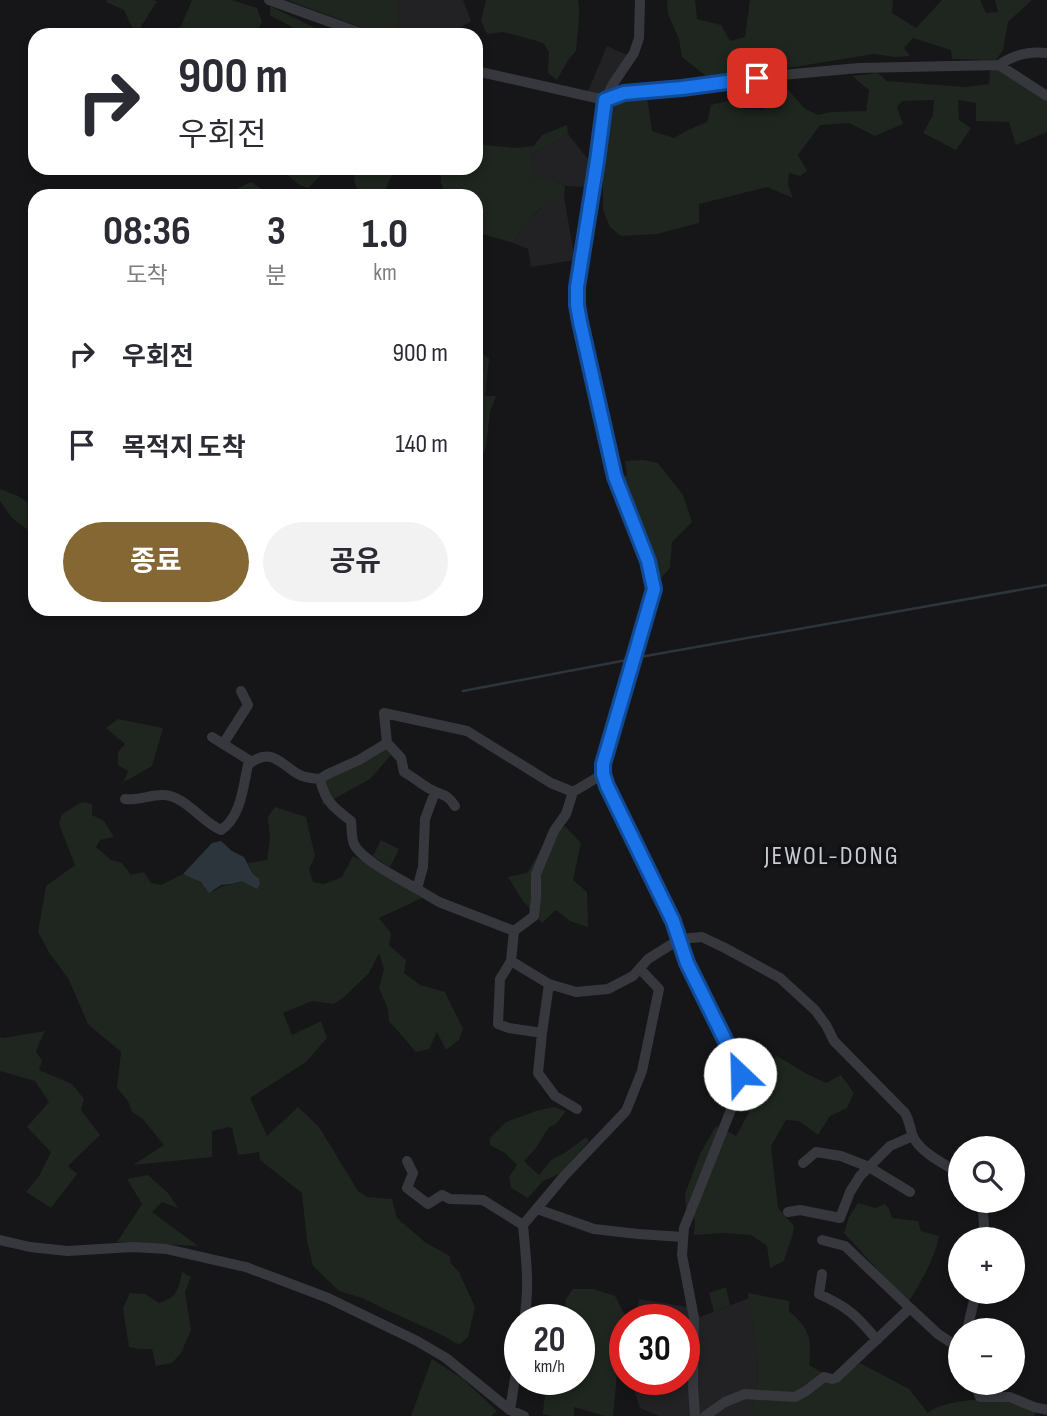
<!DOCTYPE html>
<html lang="ko">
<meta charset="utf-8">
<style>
:root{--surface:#fff;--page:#f2f2f3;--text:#2b2b33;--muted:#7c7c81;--accent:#856733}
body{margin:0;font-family:"Sofia Sans Condensed","Noto Sans KR",sans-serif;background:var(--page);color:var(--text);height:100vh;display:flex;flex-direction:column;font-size:26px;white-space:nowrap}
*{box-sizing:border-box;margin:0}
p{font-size:23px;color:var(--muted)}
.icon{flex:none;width:38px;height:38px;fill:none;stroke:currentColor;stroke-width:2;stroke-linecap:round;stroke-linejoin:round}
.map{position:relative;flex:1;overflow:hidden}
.details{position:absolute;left:28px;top:189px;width:455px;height:427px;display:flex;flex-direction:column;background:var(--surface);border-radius:21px;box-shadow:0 4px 10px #0003}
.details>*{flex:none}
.top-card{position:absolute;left:28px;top:28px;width:455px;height:147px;border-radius:21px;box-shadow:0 4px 10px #0003;background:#fff;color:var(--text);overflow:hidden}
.buttons{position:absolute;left:948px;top:1136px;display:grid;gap:14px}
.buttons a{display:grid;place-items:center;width:77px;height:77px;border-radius:50%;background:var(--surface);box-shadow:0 4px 10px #0003;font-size:35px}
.speed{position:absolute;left:504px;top:1304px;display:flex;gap:14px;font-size:35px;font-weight:700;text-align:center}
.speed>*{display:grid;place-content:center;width:91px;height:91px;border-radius:50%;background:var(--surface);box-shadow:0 4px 10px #0003;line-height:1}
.speed small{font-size:18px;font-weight:400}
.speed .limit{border:10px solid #d22;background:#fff;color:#111}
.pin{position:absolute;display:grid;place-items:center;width:60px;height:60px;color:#fff;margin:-30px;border-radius:14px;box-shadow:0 4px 10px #0006}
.me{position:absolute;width:77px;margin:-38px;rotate:336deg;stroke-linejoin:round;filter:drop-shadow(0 0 5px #0008)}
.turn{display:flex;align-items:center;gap:24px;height:147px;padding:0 35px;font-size:32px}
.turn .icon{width:91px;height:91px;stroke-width:2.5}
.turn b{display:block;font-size:49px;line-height:60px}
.eta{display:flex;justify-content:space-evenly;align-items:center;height:119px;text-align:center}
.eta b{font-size:42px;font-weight:700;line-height:49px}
.primary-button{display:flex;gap:14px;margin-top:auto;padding:14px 35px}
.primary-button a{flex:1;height:80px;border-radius:42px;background:var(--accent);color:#fff;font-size:28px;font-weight:700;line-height:80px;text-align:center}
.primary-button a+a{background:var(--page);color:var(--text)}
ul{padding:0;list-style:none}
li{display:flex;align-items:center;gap:21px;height:91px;padding:0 35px}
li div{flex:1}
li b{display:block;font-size:26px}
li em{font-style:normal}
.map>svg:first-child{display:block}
.built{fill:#222225}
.green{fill:#1e261f}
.water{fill:#2c353c}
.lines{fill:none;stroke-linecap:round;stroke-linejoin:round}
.stream{stroke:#2c353c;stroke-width:2.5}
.minor{stroke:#37383d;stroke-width:10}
.route-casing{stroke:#114b97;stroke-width:18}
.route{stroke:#1a73e8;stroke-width:12}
.labels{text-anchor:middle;stroke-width:7;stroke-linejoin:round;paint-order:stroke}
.quarter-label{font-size:26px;letter-spacing:2px;fill:#c9ccd4;stroke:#111113}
</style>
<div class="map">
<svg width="1047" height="1416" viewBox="0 0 1047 1416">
<rect width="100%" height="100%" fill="#161618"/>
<!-- built -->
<path class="built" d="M398 0H463L471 21 447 35H399Z
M607 46 627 55 605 95 588 91Z
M568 134 594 167 588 187 565 186 550 177 535 181 530 155Z
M564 197 575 260 531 267 528 249 513 243 525 223 549 201Z
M749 1298 758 1364 757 1387 751 1416H659L640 1408 632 1383 633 1379H684V1320L636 1319 639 1299 688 1307 700 1317Z"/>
<!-- green -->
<path class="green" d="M107 0H152L157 1 136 35 124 10 106 2Z
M192 0H232L257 8 262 22 255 35H170V34L181 26Z
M287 0H398L399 35H382Z
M486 0H578C581 18 577 33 576 51L568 60 557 80 548 73 549 52 544 44 537 41 503 32 487 34 481 21Z
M667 0H695L697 19 721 25 730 41 745 37 750 0H893L892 13 916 28 942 0H980L986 13 998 12 995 0H1032L1008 22 1003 50 996 60 952 59 951 50 913 38 904 48 910 56 895 57 874 54 788 68 706 76 682 57 679 39 668 14Z
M270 6 317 29 335 35H306L270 15Z
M998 67 1047 100V132L1016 145 1009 122 976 121V103L958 100 959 120 971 128 956 150 923 133 933 115 934 100 902 101 897 107 903 124 875 136 849 123 820 125 798 155 807 171 800 176 789 173 788 185 793 198 767 187 699 204V223L657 234 621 236 610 227 603 210V163L610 110 613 101 647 97 652 131 674 138 688 130 707 122 711 105 727 101 744 109 765 110 760 98 748 83 779 79 804 108 818 115 831 112 866 111 869 90 852 76 878 73 887 81 965 87 989 84 990 70Z
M567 125 568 134 530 155 535 180 550 177 565 186 564 197C539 204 526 221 513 243L476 232V196H445L441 182V168H476V144L515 148 534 146 542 135Z
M280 168H324L322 174 308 188 298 184Z
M355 168H419L418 170H397L389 180 384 196H359L354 180Z
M251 182 260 188 266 196H223Z
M476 333 481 352 489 359 485 396H496L490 412 485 453 476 445Z
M644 460 658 463 683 495 692 522 672 542 670 568 661 578 625 523 615 503 608 478 627 475 625 461Z
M0 489 18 496 35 507V535L12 518 0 501Z
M118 719 163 728 152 766 124 782 128 771 118 765V752L125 744 106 728Z
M379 745 392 754 370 779 323 805 318 776Z
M82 802 92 804V815L104 821 114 837 100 840 96 847 111 860 122 863 131 875 144 872 151 883 161 885 183 874 194 878 214 891C221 885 228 886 237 883 243 881 248 877 253 874L248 863 267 860 270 838 268 817 275 807 306 817 315 856 309 869 313 882 324 884 342 877 353 856 381 871 422 898 379 918 391 933 389 945 406 960 404 973 420 985 445 992 463 1029 459 1040 446 1050 437 1032 429 1049 416 1052 389 1021 388 1009 379 988 384 969 379 953 369 973 344 997 334 1004 312 1001 283 1013 292 1035 321 1021 327 1038 306 1062 250 1098 267 1136 298 1107 319 1127 358 1191 367 1197 392 1199 397 1218 426 1243 450 1256V1262L459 1272 475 1307 468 1337 459 1345 444 1336 389 1311 362 1298 339 1291 313 1266 307 1241 302 1193 260 1160 259 1152 238 1155 232 1128 229 1127 212 1131V1157L133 1165 164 1145 142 1118 132 1112 128 1101 117 1088 121 1052 88 1024 68 978 50 954 38 932 46 886 75 865 59 824 62 814Z
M565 826 581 843 573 880 587 892 588 927 570 921 556 910 542 923 523 901 508 877 527 873 542 848Z
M381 840 399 849 390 867 373 856Z
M45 1031 36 1051 42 1061 39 1070 72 1084 84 1099 81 1110 100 1135 68 1166 77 1174 51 1208 26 1192 39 1176 51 1152 27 1127 49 1102 35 1081 0 1071V1037L3 1038Z
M777 1056 807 1074 826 1083 841 1075 854 1093 847 1108 830 1116 818 1135 799 1121 786 1120 771 1146 778 1208 794 1226C793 1239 787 1248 784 1261L770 1268 767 1246 751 1235 723 1233 694 1235 695 1220 686 1209 685 1194 700 1154 716 1126 736 1136 746 1118 761 1085 753 1069Z
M554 1107 566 1111 556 1124 549 1127 536 1148 524 1161 539 1175 551 1160 566 1152 586 1137 589 1141 559 1174 543 1181 528 1198 511 1188 509 1177 517 1165 505 1153 490 1145V1138L506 1122 536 1111Z
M148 1175 168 1193 178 1208 162 1202 152 1212 198 1246 117 1242 142 1204 127 1179Z
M858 1203 875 1208 885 1204 889 1209 892 1218 918 1221 921 1231 939 1236C934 1261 921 1281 908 1303L844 1233 849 1217Z
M182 1272 191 1277 185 1292 191 1330 181 1353 172 1363 156 1366 152 1349H139L129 1347 123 1308 130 1293 145 1294 159 1303C178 1296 178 1291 182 1272Z
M726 1287 730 1305 714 1312 709 1293Z
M573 1289H593L615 1296 627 1319 625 1320V1379L617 1374 613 1416H605L574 1407V1416H551L543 1414 544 1401 550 1379H579V1320L559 1319 564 1313 566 1299Z
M748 1293 789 1301V1311C810 1329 812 1339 809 1365L837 1381 860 1363 909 1389 928 1413C941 1400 992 1397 1010 1400 1019 1402 1028 1408 1036 1412L1034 1416H751L757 1387 758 1364Z
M432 1359 463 1379 497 1411 491 1416H411Z"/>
<!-- water -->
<path class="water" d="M221 841 232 851 244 857 253 874 259 879 260 884 257 889 242 881 232 884 221 885 209 893 201 882 183 874 212 843Z"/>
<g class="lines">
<!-- stream -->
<path class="stream" d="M640 657 1047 585
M463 691 627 660"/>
<!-- minor -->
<path class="minor" d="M269 0 366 35
M640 0 639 38 634 53 613 84 605 100 597 161 577 287V305L615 477 648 561 654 589 603 764V774L607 786 673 921 687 963 737 1064C741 1076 740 1085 736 1097L684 1228 682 1255 694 1318 693 1386 695 1416
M999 65C1013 55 1030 51 1047 53
M476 71 605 100 624 93 682 88 782 75 859 68 999 65 1047 96
M212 737 252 762
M223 744 248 705 241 691
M320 779C325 802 334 808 351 821 352 829 351 837 354 844 361 860 401 879 417 889
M435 792 425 819 423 867 417 889 439 902 514 931
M573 792 566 814 554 831 536 874V898L534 916 514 931 511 961 549 984 576 992 608 989 633 976 648 959 680 939 702 937 725 948 780 978 815 1010 826 1025 834 1041 905 1113C909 1120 910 1127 912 1134 918 1152 946 1165 961 1174
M125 799C139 801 151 794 164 795 185 796 202 822 221 830 241 817 243 787 248 765 270 746 280 763 298 774 304 778 313 778 320 779L328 774 359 760 387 743
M455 806C446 792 441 796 430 789 421 784 413 777 404 772L401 758 387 743 384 713 467 731 551 783 573 792 603 774
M511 961 500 979 498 1024 509 1028 542 1033
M549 984 542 1033 538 1073 555 1096 577 1109
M407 1161 413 1173 407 1188 428 1204 442 1195 450 1199 483 1200 523 1225
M803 1163 816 1152 841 1156 869 1167 910 1192
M982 1200 984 1225 983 1239
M537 1209 594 1229 638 1234 683 1237
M788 1212 800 1210 840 1218 850 1192 860 1176 890 1146 913 1136
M0 1240 30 1247 68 1251 133 1247 167 1249 246 1267 328 1298 417 1341 446 1358 510 1410 524 1416
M822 1240 845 1246 910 1308
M822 1274 819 1294C848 1307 857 1316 877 1340
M524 1320C530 1286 526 1259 523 1225L565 1175 626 1111 642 1071 659 989 640 969
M967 1330 976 1292
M974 1382 980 1397H1010L1034 1407 1047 1410
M510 1410 520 1347
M705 1416 725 1402 745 1394 795 1397 806 1391 824 1377 832 1379 836 1378 910 1308 938 1334 961 1349"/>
</g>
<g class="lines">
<defs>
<path id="route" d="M740 1074 737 1064 687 963 673 921 607 786 603 774V764L654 589 648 561 615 477 580 322 577 305V287L597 161 605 100 624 93 682 88 757 78"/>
</defs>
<!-- route casing -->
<use href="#route" class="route-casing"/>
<!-- route -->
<use href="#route" class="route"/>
</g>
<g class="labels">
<!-- quarter labels -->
<g class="quarter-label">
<text x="832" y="864">JEWOL-DONG</text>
</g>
</g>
</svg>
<div class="buttons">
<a><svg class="icon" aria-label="search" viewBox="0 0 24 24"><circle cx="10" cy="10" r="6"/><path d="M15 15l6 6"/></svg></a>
<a>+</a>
<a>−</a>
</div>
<div class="speed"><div>20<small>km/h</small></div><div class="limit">30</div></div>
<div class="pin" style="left:757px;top:78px;background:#d93025"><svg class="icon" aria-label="arrive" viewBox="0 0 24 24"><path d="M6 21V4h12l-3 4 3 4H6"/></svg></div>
<svg class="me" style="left:740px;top:1074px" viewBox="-20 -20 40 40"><circle r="19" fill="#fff"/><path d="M0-13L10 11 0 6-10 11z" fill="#1a73e8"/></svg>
<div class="top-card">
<div class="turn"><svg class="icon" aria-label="right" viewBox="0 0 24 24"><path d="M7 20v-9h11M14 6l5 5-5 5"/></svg><div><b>900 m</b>우회전</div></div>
</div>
<section class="details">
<div class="eta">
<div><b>08:36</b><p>도착</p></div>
<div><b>3</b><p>분</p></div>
<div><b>1.0</b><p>km</p></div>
</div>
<ul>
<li><svg class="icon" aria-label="right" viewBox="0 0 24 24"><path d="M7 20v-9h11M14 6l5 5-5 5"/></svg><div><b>우회전</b></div><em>900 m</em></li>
<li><svg class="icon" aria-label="arrive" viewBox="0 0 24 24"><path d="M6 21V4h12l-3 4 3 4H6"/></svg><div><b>목적지 도착</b></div><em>140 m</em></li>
</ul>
<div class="primary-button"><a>종료</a><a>공유</a></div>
</section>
</div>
